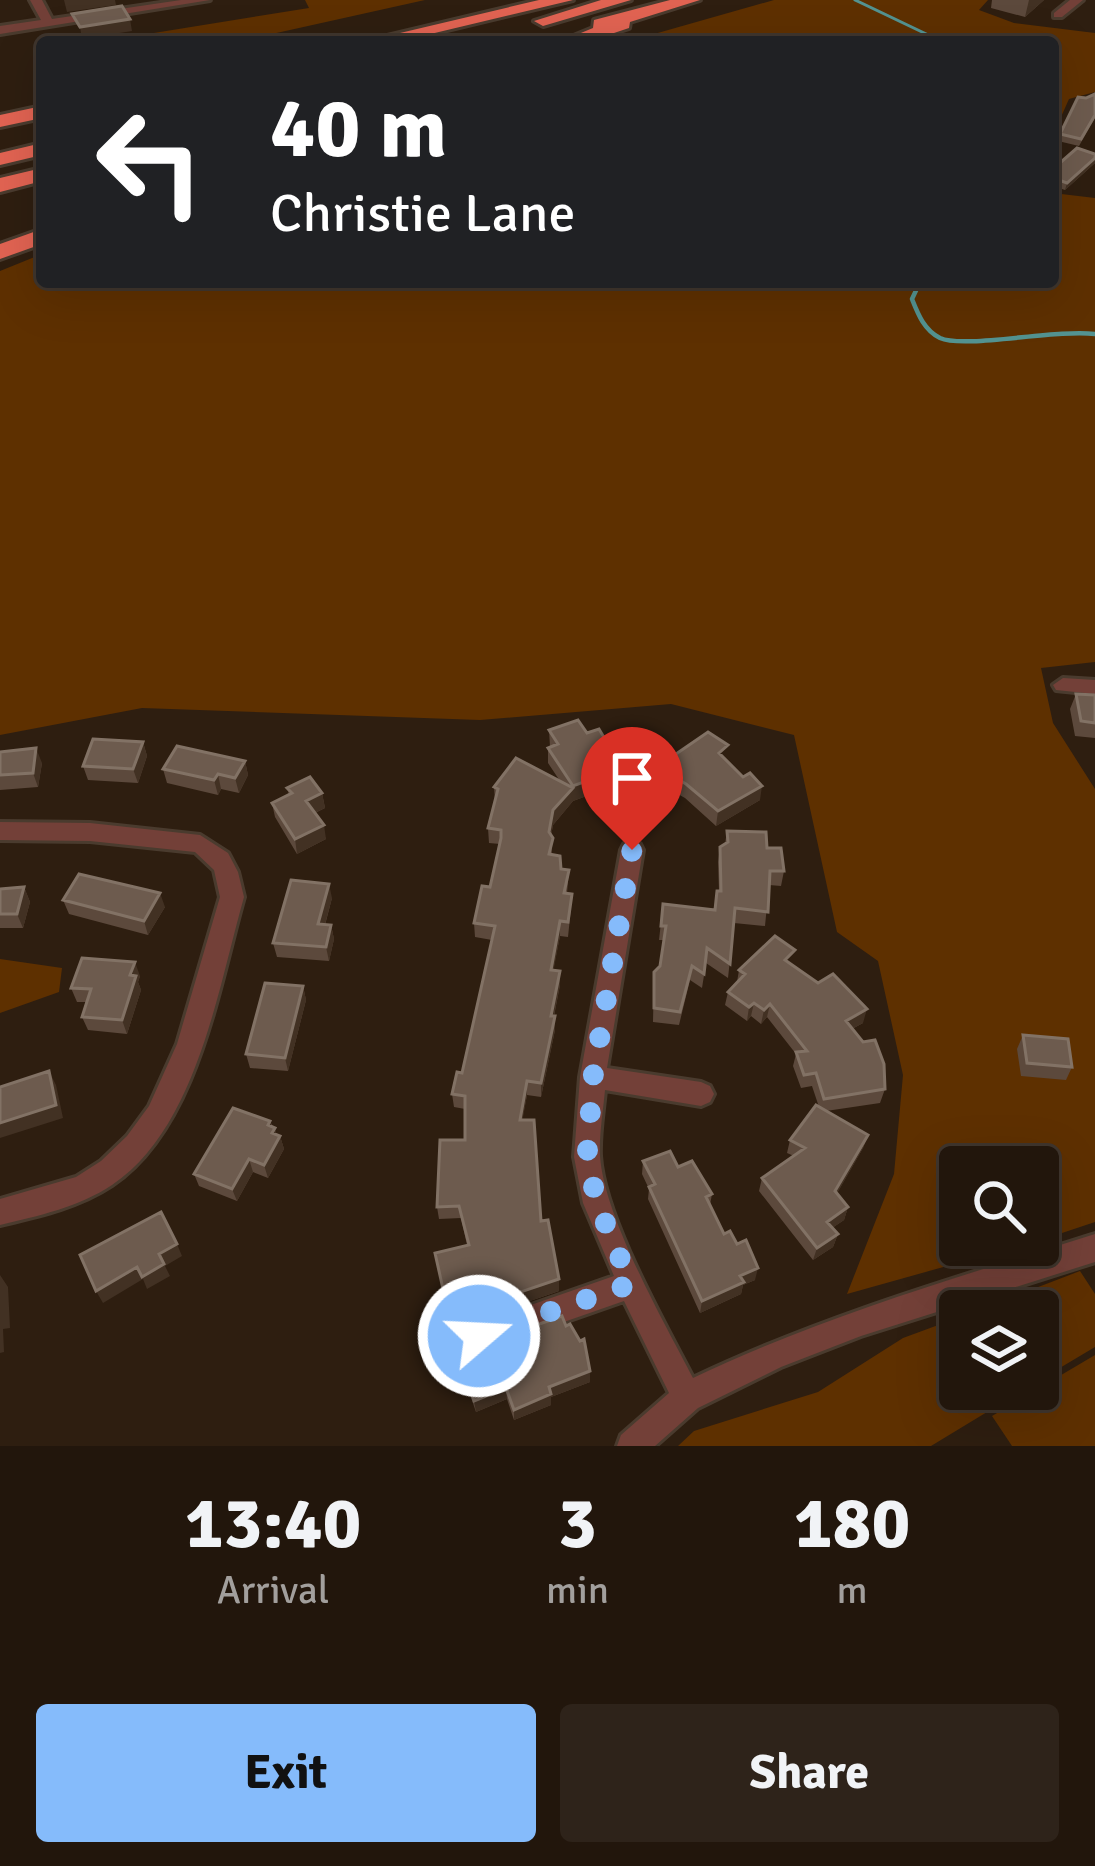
<!DOCTYPE html>
<style>
:root{--surface:#22160c;--page:#2e231a;--text:#f1f3f6;--muted:#a29f9d;--line:#3f352d;--accent:#85bbfb}
body{margin:0;font-family:Signika,sans-serif;background:var(--page);color:var(--text);height:100vh;display:flex;flex-direction:column;font-size:45px;white-space:nowrap}
*{box-sizing:border-box;margin:0}
p{font-size:39px;color:var(--muted)}
.icon{flex:none;width:66px;height:66px;fill:none;stroke:currentColor;stroke-width:2;stroke-linecap:round;stroke-linejoin:round}
.map{position:relative;height:1446px;overflow:hidden}
.side{display:flex;flex-direction:column;background:var(--surface);flex:1}
.side>*{flex:none}
.hud{position:absolute;left:36px;top:36px;width:1023px;height:252px;border-radius:12px;box-shadow:0 12px 48px #0002,0 0 0 3px var(--line);background:#202124;color:#fff;overflow:hidden}
.buttons{position:absolute;left:939px;top:1146px;display:grid;gap:24px}
.buttons a{display:grid;place-items:center;width:120px;height:120px;border-radius:12px;background:var(--surface);box-shadow:0 12px 48px #0002,0 0 0 3px var(--line);font-size:60px}
.pin{position:absolute;display:grid;place-items:center;width:102px;height:102px;color:#fff;margin:-123px -51px;border-radius:50% 50% 50% 0;rotate:-45deg;box-shadow:0 0 12px #0007}
.pin .icon{rotate:45deg}
.me{position:absolute;width:132px;margin:-66px;rotate:71deg;stroke-linejoin:round;filter:drop-shadow(0 0 9px #0008)}
.turn{display:flex;align-items:center;gap:42px;height:252px;padding:0 36px;font-size:54px}
.turn .icon{width:156px;height:156px;stroke-width:2.5}
.turn b{display:block;font-size:84px;line-height:102px}
.eta{display:flex;justify-content:space-evenly;align-items:center;height:204px;text-align:center}
.eta b{font-size:72px;font-weight:800;line-height:84px}
.button{display:flex;gap:24px;margin-top:auto;padding:24px 36px}
.button a{flex:1;height:138px;border-radius:12px;background:var(--accent);color:#111;font-size:48px;font-weight:800;line-height:138px;text-align:center}
.button a+a{background:var(--page);color:var(--text)}
.map>svg:first-child{display:block}
.green{fill:#5e3000}
.lines{fill:none;stroke-linecap:round;stroke-linejoin:round}
.stream-far1{stroke:#539391;stroke-width:3}
.stream{stroke:#539391;stroke-width:4.5}
.minor-casing{stroke:#4a3b2e;stroke-width:6}
.highway-casing{stroke:#4a3b2e;stroke-width:6}
.minor{fill:#734038;fill-rule:evenodd}
.highway{fill:#e16352;fill-rule:evenodd}
.wall{fill:#5c493c}
.shaded-wall{fill:#423123}
.building{fill:#6d5b4e;stroke:#827265;stroke-width:3}
.route{stroke:#85bbfb;stroke-width:21;stroke-dasharray:0 37.8}
</style>
<div class="map">
<svg width="1095" height="1446" viewBox="0 0 1095 1446">
<rect width="100%" height="100%" fill="#2e1e10"/>
<!-- green -->
<path class="green" d="M305 0H425L236 42H98L309 8Z
M774 0H988L979 10 1014 23 1095 33V92L1069 99 1053 135V42H626Z
M1053 193 1095 198V662L1041 668 1053 723 1095 789V1222L1038 1241V1167H960V1245H1022L847 1294 894 1174 903 1075 878 961 837 932 794 735 671 704 480 720 142 708 0 735V271L42 254V282H1053Z
M0 959 62 968 59 992 0 1013Z
M1080 1271 1095 1294V1347L1038 1381V1311H975Z
M960 1317V1389H1025L931 1446H678L694 1431 818 1392 903 1338Z
M1095 1355V1446H1012L992 1416Z"/>
<g class="lines">
<!-- stream-far1 -->
<path class="stream-far1" d="M855 0 943 42"/>
<!-- stream -->
<path class="stream" d="M920 282 912 299C918 314 924 330 940 338 964 349 1056 329 1095 334"/>
<defs>
<path id="minor" d="M30 0H42L52 19 181 0H210L0 34V26L41 20Z
M1070 0H1083L1062 17H1054V13Z
M1063 678 1095 680V694L1056 690 1053 685Z
M0 822 90 823 200 835 228 853 238 872 244 897C218 988 197 1128 112 1185 79 1207 38 1216 0 1225V1199L76 1177 101 1161 127 1136 149 1106 177 1044 220 897 214 870 195 852 90 841 0 840Z
M632 841 640 844 643 850 607 1068 701 1082 710 1086 714 1094 710 1102 701 1106 605 1090C603 1112 599 1134 600 1156 604 1217 664 1322 693 1378 823 1316 959 1277 1095 1234V1262L861 1336 781 1367 698 1408 655 1446H617L621 1435 669 1393 624 1301 441 1365 431 1360 426 1350 431 1340 614 1276 583 1203 574 1157 580 1077 621 850 624 844Z"/>
<path id="highway" d="M539 0H573L397 42H362Z
M601 0H631L543 26 534 21Z
M670 0H700L630 22 629 28 587 42H559L593 28 594 20Z
M42 106V118L0 127V115Z
M42 143V155L0 165V153Z
M42 168V181L0 192V178Z
M42 229V244L0 259V244Z"/>
</defs>
<!-- minor casing -->
<use href="#minor" class="minor-casing"/>
<!-- highway casing -->
<use href="#highway" class="highway-casing"/>
<!-- minor -->
<use href="#minor" class="minor"/>
<!-- highway -->
<use href="#highway" class="highway"/>
</g>
<!-- wall -->
<path class="wall" d="M992 0H1044L1025 17 991 8Z
M1095 94V118L1079 146 1058 141 1060 134 1086 98Z
M1095 154V163L1065 190 1053 186V169Z
M1076 694 1095 695V738L1075 736 1070 709Z
M549 730 622 783 573 801 553 825 551 836 552 855 561 869 569 870 567 893 571 908 568 937 560 936 553 970 560 971V985L554 1016 555 1030 541 1097 527 1095 522 1120 541 1221 559 1279V1291L501 1311 458 1319 455 1308 447 1310 435 1253 467 1245 461 1218 439 1219 437 1207 465 1140V1109L454 1107 452 1094 462 1073 492 940 475 937 474 923 490 887 500 844 489 843 488 828 495 801 494 787 560 781 548 763V748L550 747Z
M143 742 147 756 138 783 88 780 83 766Z
M0 752 42 763 38 787 0 790Z
M726 760 760 800 716 826 685 798 656 782 657 767Z
M245 761 248 775 239 793 221 789 218 795 167 783 163 769Z
M287 788 322 793 325 808 315 813 326 839 297 854 275 817 272 803 289 795Z
M727 831 767 848 784 871 781 886 769 885 765 926 734 923 728 978 706 963 702 988 690 980 679 1025 653 1022 654 972 660 966 664 940H659L663 904 714 910 719 891 718 862 720 847 725 844Z
M24 887 30 902 23 928H0V889Z
M332 898 325 925H331L334 939 329 961 277 957 273 943Z
M63 900 165 907 148 935 69 914Z
M792 965 863 1023 852 1029 885 1089 880 1103 826 1111 868 1135 863 1148 837 1193 848 1207 844 1220 832 1228 838 1234 833 1247 813 1260 759 1191 762 1178 794 1156 787 1153 790 1140 819 1107 812 1086 801 1088 793 1066 796 1054 767 1017 761 1024 751 1016 747 1021 725 1005 728 992 737 982 739 970Z
M140 976 138 982 141 990 127 1034 88 1030 82 1017 87 1002H77L71 988Z
M303 986 306 1000 288 1071 250 1068 246 1054Z
M1023 1035 1072 1067 1066 1080 1021 1076 1017 1049Z
M270 1121 277 1135 280 1136 284 1149 268 1178 253 1172 237 1201 199 1186 194 1174Z
M643 1161 678 1167 712 1194 710 1205 724 1234 755 1280 743 1285 741 1294 700 1313 648 1199 649 1189 642 1174Z
M511 1334 590 1382 551 1397V1405L514 1420 507 1399 476 1412 462 1371 460 1360 511 1340Z"/>
<!-- shaded-wall -->
<path class="shaded-wall" d="M64 0H115L116 5 67 12Z
M1029 0H1044L1025 17Z
M130 19 132 31 82 39 80 27Z
M1095 158V163L1065 190 1067 183Z
M143 742 147 756 138 783 133 769Z
M36 748 42 763 38 787 33 773Z
M245 761 248 775 239 793 235 778Z
M622 768V783L573 801 553 825 549 847V832L553 810 573 786Z
M218 774 221 789 218 795 214 780Z
M762 786 760 800 716 826 718 811Z
M322 793 325 808 308 816 306 801Z
M324 825 326 839 297 854 295 839Z
M329 884 332 898 321 939 318 924Z
M24 887 30 902 23 928 17 914Z
M160 893 165 907 148 935 144 921Z
M560 921V936L551 984V970Z
M331 925 334 939 329 961 326 947Z
M135 962 140 976 138 982 141 990 127 1034 122 1020Z
M560 971V985L551 1030V1016Z
M303 986 306 1000 288 1071 285 1058Z
M754 1003 751 1016 747 1021 749 1007Z
M770 1004 767 1017 761 1024 764 1010Z
M867 1009 863 1023 842 1034 846 1021Z
M555 1016V1030L541 1097V1083Z
M49 1071 56 1085 63 1118 0 1138V1123Z
M527 1081V1095L520 1134V1120Z
M270 1121 273 1131 275 1128 278 1140 280 1136 284 1149 268 1178 264 1165Z
M868 1135 863 1148 831 1204 835 1191Z
M249 1159 253 1172 237 1201 232 1189Z
M848 1207 844 1220 823 1234 827 1222Z
M838 1234 833 1247 813 1260 817 1248Z
M177 1244 182 1256 165 1266 170 1276 147 1289 143 1279 103 1303 96 1291Z
M758 1268 755 1280 743 1285 741 1294 700 1313 702 1301 740 1276Z
M0 1275 8 1287 10 1328 3 1329 4 1352 0 1353Z
M559 1279V1291L501 1311 500 1299Z
M454 1296 455 1308 447 1310 445 1298Z
M590 1371V1382L551 1397V1405L514 1420V1410L549 1387Z
M506 1388 507 1399 476 1412 474 1401Z"/>
<!-- building -->
<path class="building" d="M122 6 130 19 80 27 72 14Z
M1095 94V115L1081 139 1060 134 1078 97 1086 98Z
M1077 148 1095 154V158L1067 183 1053 178V169Z
M1076 694 1095 695V723L1081 721Z
M578 720 587 733 599 729 622 768 573 786 548 748 558 744 549 730Z
M708 732 728 745 719 753 743 777 750 773 762 786 718 811 686 784 657 767Z
M93 739 143 742 133 769 83 766Z
M177 746 245 761 235 778 218 774 214 780 163 769Z
M36 748 33 773 0 775V752Z
M516 758 573 788 553 810 549 832 553 838 549 854 560 856 561 869 569 870 564 893 572 894 568 922 560 921 551 970 560 971 551 1016H555L541 1083 527 1081 520 1120H534L541 1221 548 1220 559 1279 500 1299 457 1307 454 1296 445 1298 435 1253 469 1245 459 1206 437 1207 440 1140H465V1096L452 1094 457 1072 462 1073 495 926 474 923 482 886 490 887 501 838V830L488 828 498 789 494 787Z
M310 777 322 793 306 801 324 825 295 839 272 803 292 793 287 788Z
M727 831 766 832 767 848H781L784 871H770L768 912 735 908 730 964 707 948 704 974 692 966 680 1012 654 1008V972L660 966 666 926H661L663 904 715 910 717 891H721L720 847 728 842Z
M79 874 160 893 144 921 63 900Z
M291 880 329 884 318 924 331 925 326 947 273 943Z
M24 887 17 914H0V889Z
M775 936 795 950 785 960 818 983 833 974 867 1009 846 1021 863 1042 875 1040 884 1064 885 1089 824 1099 816 1073 804 1075 796 1052 807 1051 770 1004 764 1010 754 1003 749 1007 728 992 745 974 739 970Z
M82 958 135 962 130 975 136 976 122 1020 82 1017 91 989 71 988Z
M265 983 303 986 285 1058 246 1054Z
M1023 1035 1068 1039 1072 1067 1027 1063Z
M49 1071 56 1105 0 1123V1087Z
M816 1105 868 1135 835 1191 848 1207 827 1222 838 1234 817 1248 762 1178 805 1148 790 1140Z
M233 1108 270 1121 268 1125 275 1128 272 1133 280 1136 264 1165 249 1159 232 1189 194 1174Z
M670 1151 678 1167 692 1161 712 1194 706 1197 724 1234 730 1231 737 1244 746 1240 758 1268 740 1276 744 1282 702 1301 649 1187 655 1184 643 1161Z
M161 1212 177 1244 159 1254 164 1264 142 1277 137 1267 96 1291 80 1255Z
M562 1316 566 1326 570 1324 580 1341 584 1339 590 1371 549 1387 551 1394 514 1410 506 1388 474 1401 460 1360 513 1339 511 1334Z"/>
<g class="lines">
<!-- route -->
<path class="route" d="M479 1336 631 1284 597 1203 587 1157 593 1077 632 850"/>
</g>
</svg>
<div class="buttons">
<a><svg class="icon" aria-label="search" viewBox="0 0 24 24"><circle cx="10" cy="10" r="6"/><path d="M15 15l6 6"/></svg></a>
<a><svg class="icon" aria-label="layers" viewBox="0 0 24 24"><path d="M12 4l9 5-9 5-9-5zM3 14l9 5 9-5"/></svg></a>
</div>
<div class="pin" style="left:632px;top:850px;background:#d93025"><svg class="icon" aria-label="arrive" viewBox="0 0 24 24"><path d="M6 21V4h12l-3 4 3 4H6"/></svg></div>
<svg class="me" style="left:479px;top:1336px" viewBox="-20 -20 40 40"><circle r="17" fill="#85bbfb" stroke="#fff" stroke-width="3"/><path d="M0-11L8 9 0 5-8 9z" fill="#fff"/></svg>
<div class="hud">
<div class="turn"><svg class="icon" aria-label="left" viewBox="0 0 24 24"><path d="M17 20v-9H6M10 6l-5 5 5 5"/></svg><div><b>40 m</b>Christie Lane</div></div>
</div>
</div>
<section class="side">
<div class="eta">
<div><b>13:40</b><p>Arrival</p></div>
<div><b>3</b><p>min</p></div>
<div><b>180</b><p>m</p></div>
</div>
<div class="button"><a>Exit</a><a>Share</a></div>
</section>
